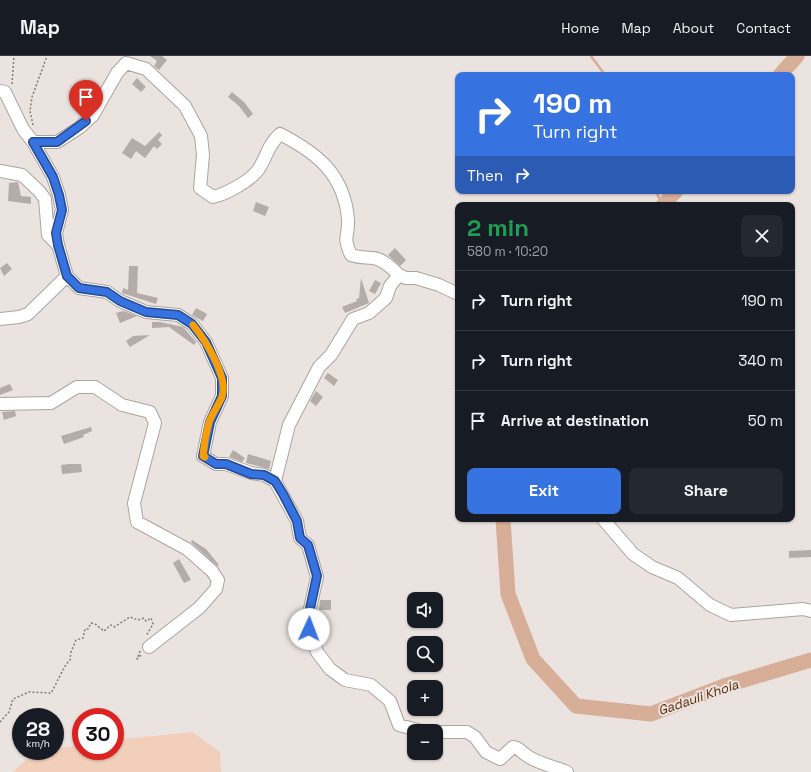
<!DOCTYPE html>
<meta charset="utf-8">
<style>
:root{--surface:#171b24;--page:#242831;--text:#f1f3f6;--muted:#9ea1a6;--line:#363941;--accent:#3772e1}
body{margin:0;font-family:"Space Grotesk",sans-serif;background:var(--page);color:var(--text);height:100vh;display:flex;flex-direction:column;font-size:15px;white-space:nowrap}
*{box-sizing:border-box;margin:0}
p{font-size:13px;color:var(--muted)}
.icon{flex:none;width:22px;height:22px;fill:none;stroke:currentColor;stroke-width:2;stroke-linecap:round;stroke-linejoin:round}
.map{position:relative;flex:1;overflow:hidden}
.side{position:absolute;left:455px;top:146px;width:340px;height:320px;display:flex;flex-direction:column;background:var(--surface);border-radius:8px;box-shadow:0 1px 3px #0004}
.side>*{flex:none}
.hud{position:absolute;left:455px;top:16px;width:340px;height:122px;border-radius:8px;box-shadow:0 1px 3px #0004;background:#3772e1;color:#fff;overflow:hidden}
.buttons{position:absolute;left:407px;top:536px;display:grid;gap:8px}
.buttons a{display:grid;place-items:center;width:36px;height:36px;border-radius:8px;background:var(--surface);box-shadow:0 1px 3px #0004;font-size:20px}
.speed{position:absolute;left:12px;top:652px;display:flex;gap:8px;font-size:20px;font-weight:700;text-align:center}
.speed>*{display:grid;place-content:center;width:52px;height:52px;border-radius:50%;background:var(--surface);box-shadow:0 1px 3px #0004;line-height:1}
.speed small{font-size:10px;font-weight:400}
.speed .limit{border:6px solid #d22;background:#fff;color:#111}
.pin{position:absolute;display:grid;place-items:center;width:34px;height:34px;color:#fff;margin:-41px -17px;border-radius:50% 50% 50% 0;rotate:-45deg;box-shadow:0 0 4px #0007}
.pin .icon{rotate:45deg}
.me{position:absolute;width:44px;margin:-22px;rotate:2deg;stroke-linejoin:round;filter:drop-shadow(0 0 3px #0008)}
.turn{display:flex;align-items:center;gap:14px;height:84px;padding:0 12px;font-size:18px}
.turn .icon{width:52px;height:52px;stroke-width:2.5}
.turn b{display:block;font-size:28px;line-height:34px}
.then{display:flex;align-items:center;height:38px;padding:0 12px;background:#0003;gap:8px;font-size:15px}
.round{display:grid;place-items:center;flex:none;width:42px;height:42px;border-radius:8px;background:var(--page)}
.headline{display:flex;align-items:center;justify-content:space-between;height:68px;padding:0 12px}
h1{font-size:24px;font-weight:600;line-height:30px;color:#1e9e55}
.action{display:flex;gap:8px;margin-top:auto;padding:8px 12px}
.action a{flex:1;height:46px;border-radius:8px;background:var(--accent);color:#fff;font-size:16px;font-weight:600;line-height:46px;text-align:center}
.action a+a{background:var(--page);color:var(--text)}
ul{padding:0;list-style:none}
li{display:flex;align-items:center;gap:12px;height:60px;padding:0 12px;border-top:1px solid var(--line)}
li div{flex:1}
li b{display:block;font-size:15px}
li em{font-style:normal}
header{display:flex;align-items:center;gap:24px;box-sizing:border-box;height:56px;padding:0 20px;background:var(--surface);border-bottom:1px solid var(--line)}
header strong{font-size:19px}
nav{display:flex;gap:22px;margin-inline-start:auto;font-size:14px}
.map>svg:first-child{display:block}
.green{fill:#f2cfbb}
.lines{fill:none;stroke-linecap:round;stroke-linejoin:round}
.stream{stroke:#d7ae97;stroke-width:2.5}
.river{stroke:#d7ae97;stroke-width:15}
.building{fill:#b3aca8}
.minor-casing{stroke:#aba4a0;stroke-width:14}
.path{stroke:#807b78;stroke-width:1.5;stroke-dasharray:2 2;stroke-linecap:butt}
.minor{stroke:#fff;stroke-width:12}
.route-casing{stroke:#244a92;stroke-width:10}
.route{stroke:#3772e1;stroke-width:7}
.slow{stroke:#f59e0b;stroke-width:7}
.labels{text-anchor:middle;stroke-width:4;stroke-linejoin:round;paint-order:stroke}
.water-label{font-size:13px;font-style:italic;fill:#5b2801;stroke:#ebe3df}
</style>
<header>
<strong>Map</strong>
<nav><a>Home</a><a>Map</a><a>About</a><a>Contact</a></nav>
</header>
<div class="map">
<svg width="811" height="716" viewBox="0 0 811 716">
<rect width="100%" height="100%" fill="#ebe3df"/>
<!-- green -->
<path class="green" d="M192 676 220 696 221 716H13L33 697 55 695V693L81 689V695H115V684Z"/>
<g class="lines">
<!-- stream -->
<path class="stream" d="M591 0 605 19
M656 135 662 149"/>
<!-- river -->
<path class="river" d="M780 19 797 0
M663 149 676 135
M503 463 508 538 533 603 576 650 651 658 724 630 811 604"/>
</g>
<!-- building -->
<path class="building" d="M150 0H162L167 4 159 14 154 10 157 5Z
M137 22 146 31 141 36 132 28Z
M232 36 244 46 253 58 248 62 239 50 228 41Z
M159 76 162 79 158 84 162 88 157 93 154 90 145 102 136 95 131 103 122 97 132 82 145 90Z
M18 126 21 140 31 141V148L8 145 9 127Z
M256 146 269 151 265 160 253 155Z
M395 192 406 204 400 210 388 199Z
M7 207 12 213 4 220 0 212Z
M129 210H138L137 237 158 242 156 248 122 237 123 232 128 234Z
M361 222 369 247 345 257 342 251 357 245 356 243 359 242Z
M375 224 381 227 375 238 369 235Z
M196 252 207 258 203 265 192 259Z
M123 255 126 256 137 260 120 267 116 257Z
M152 266H160L183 271 196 286 194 289 169 271 152 272Z
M150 279 130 291 126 285 133 280Z
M328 317 338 324 334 330 324 322Z
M10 328 13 334 0 339V332Z
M316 335 323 341 316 350 310 345Z
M15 355 16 360 4 364 2 356Z
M91 371 92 375 83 379 84 381 64 388 61 380Z
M233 394 245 402 242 406 229 401Z
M248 398 271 405 269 413 246 407Z
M69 408H81L82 416 62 418 61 409Z
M192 484 206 493 219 509 217 510 194 489 191 486Z
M811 494V501L789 502V495Z
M179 503 191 524 184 527 173 507Z
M320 544H331V554H319Z"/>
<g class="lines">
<defs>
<path id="minor" d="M0 35 5 36 23 73 33 86 53 121 59 139 62 154 56 177 58 189
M33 86H57L79 72 93 59 117 17 126 7 146 13 185 50 201 80 203 99 200 132 213 141C226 138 250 125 258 114 267 101 267 90 280 78 317 97 344 118 348 163 349 181 342 180 351 199 360 202 364 201 373 202 383 203 392 212 399 219
M0 115 22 119 39 135 45 143 48 179 58 189 67 220 79 232 107 236 120 245 146 256 178 259 192 268 206 286 222 322V340L210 366 203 400 216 408H226L251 417 264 419 275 425 297 465 300 482 308 489 317 521 309 557V573L317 596 330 613 345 624 371 629 390 645 399 669 421 675
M0 263 19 261 28 258 67 220
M0 348 51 347 77 331H95L122 349 150 356 155 367 134 447 137 466 187 493 212 515 218 524 216 533 199 552 149 591
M275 425 289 369 319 311 331 299 353 263 369 257 386 242 390 230 399 219 406 222H416L439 229 458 238
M603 463 633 498 652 511 678 522 710 549 731 559 803 553 811 555
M436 676H467L475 681 486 696 500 703 513 691C520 692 521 696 526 699 538 708 554 710 567 716"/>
</defs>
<!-- minor casing -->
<use href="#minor" class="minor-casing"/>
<!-- path -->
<path class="path" d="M12 28 14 0
M33 69 30 55 32 41 47 0
M140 595 137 603 142 598
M0 666 9 656 13 643 29 636 51 637C56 629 64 609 70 604L71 596 76 584 83 582 85 573H88L91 567 95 568 104 575 111 569 114 571 130 561 138 564 144 562 146 565 151 562 153 568 146 580"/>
<!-- minor -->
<use href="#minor" class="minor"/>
</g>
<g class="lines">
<defs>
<path id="route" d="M86 65 57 86H33L53 121 59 139 62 154 56 177 58 189 67 220 79 232 107 236 120 245 146 256 178 259 192 268 206 286 222 322V340L210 366 203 400 216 408H226L251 418 264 419 275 425 283 438 297 465 300 482 308 489 317 520 309 557V573"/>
</defs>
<!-- route casing -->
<use href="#route" class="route-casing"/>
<!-- route -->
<use href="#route" class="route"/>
<!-- slow -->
<path class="slow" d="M193 269C205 284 229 321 222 341 218 350 212 358 209 366 206 377 204 389 203 400L205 401"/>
</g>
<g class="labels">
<!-- water labels -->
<g class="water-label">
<text transform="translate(698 641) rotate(-19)" y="5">Gadauli Khola</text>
</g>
</g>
</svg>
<div class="buttons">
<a><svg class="icon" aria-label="sound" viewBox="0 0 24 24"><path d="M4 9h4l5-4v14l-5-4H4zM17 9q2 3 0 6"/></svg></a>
<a><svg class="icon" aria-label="search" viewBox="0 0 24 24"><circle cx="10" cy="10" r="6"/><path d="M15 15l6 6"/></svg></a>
<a>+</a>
<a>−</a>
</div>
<div class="speed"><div>28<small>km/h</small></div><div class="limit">30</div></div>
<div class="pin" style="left:86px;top:65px;background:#d93025"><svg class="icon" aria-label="arrive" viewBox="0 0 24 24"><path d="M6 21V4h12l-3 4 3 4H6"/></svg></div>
<svg class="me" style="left:309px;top:573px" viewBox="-20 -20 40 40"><circle r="19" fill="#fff"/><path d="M0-13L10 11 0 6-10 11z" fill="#3772e1"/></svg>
<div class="hud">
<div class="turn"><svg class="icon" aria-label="right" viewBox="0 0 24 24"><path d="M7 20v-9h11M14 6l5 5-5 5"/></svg><div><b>190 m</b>Turn right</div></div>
<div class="then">Then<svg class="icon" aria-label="right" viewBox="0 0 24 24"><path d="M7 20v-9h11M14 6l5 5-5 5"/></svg></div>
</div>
<section class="side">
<div class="headline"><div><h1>2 min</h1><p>580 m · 10:20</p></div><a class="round"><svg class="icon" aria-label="close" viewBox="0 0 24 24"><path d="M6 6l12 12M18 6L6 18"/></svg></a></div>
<ul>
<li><svg class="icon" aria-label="right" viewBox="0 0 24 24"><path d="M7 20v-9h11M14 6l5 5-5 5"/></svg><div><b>Turn right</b></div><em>190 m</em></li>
<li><svg class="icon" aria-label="right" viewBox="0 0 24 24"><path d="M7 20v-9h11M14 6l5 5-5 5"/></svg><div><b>Turn right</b></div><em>340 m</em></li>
<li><svg class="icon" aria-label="arrive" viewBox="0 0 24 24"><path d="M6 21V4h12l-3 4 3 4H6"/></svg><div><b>Arrive at destination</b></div><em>50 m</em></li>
</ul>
<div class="action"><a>Exit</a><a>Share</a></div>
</section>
</div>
